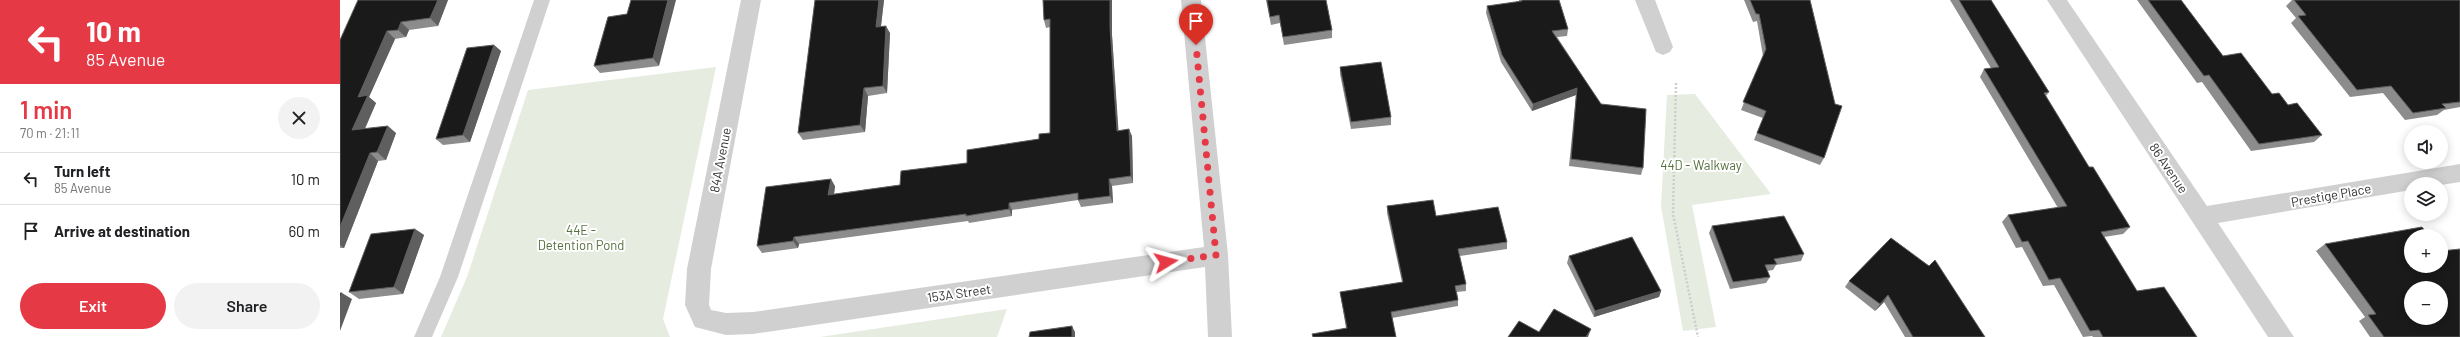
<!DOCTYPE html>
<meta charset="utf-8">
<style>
:root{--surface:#fff;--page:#f2f2f2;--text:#202124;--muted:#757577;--line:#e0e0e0;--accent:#e63946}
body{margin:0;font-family:Barlow,sans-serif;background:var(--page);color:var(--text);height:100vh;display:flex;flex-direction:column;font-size:15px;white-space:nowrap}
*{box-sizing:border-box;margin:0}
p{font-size:13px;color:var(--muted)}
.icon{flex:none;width:22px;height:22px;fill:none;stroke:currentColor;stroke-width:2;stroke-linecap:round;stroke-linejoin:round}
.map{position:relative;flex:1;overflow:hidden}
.panel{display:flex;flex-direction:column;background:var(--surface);width:340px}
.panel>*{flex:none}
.hud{background:#e63946;color:#fff;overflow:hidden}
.buttons{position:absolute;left:2064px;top:125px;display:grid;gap:8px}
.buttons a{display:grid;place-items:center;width:44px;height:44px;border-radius:50%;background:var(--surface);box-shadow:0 2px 10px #0003;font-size:20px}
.pin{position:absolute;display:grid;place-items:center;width:34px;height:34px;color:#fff;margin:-41px -17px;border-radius:50% 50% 50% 0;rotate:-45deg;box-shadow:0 0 4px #0007}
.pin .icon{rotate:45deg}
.me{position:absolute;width:44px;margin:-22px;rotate:82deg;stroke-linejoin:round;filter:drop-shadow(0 0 3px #0008)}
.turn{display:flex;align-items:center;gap:14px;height:84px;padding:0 20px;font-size:18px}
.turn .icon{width:52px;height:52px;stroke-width:2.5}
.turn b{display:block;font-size:28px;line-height:34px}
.round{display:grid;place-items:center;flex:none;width:42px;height:42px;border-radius:21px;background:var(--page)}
.head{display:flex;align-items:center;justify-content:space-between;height:68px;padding:0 20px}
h1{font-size:24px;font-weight:600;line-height:30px;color:var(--accent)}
.cta{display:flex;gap:8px;margin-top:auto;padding:8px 20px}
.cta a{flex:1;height:46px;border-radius:24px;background:var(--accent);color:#fff;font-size:16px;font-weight:600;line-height:46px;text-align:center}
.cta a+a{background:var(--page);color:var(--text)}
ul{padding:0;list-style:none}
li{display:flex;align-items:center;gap:12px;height:52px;padding:0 20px;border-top:1px solid var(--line)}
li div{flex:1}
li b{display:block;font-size:15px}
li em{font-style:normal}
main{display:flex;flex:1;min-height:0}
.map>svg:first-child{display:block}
.green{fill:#e6ecdf}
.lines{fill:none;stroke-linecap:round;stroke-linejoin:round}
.path{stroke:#cdcdcd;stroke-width:2.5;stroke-dasharray:2 2;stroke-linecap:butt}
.service{fill:#d0d0d0;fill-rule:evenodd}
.minor{fill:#d0d0d0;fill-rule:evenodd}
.wall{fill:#8c8c8c}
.shaded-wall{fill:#5f5f5f}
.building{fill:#1a1a1a;stroke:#5f5f5f;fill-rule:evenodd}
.route{stroke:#e63946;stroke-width:7;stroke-dasharray:0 12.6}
.labels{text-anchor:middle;stroke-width:4;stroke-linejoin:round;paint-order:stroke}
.street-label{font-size:13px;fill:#333;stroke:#fff}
.park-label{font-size:13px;fill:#56703f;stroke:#fff}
</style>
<main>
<section class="panel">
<div class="hud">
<div class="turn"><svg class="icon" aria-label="left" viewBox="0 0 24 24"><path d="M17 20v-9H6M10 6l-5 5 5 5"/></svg><div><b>10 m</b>85 Avenue</div></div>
</div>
<div class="head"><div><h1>1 min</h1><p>70 m · 21:11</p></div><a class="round"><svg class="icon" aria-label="close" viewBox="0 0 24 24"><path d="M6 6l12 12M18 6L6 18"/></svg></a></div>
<ul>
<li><svg class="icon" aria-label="left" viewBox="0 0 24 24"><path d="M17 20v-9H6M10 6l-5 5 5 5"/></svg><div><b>Turn left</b><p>85 Avenue</p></div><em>10 m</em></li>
<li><svg class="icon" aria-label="arrive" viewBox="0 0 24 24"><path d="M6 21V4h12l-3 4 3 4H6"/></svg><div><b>Arrive at destination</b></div><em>60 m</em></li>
</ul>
<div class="cta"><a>Exit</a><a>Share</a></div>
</section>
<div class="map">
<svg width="2120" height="337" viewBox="0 0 2120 337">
<rect width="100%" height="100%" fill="#fff"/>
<!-- green -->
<path class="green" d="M376 67 323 319 330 337H101L127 277 188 90Z
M1355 94 1431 194 1352 205 1376 327 1343 331 1321 206 1327 95Z
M667 309 657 337H480Z"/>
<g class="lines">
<!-- path -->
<path class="path" d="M1336 83 1333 214 1358 337"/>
<!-- service -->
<path class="service" d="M194 0H210L118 277 92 337H74L100 277Z"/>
<!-- minor -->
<path class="minor" d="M401 0H421L371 269 369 305 371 310 386 313 413 312 864 247 841 0H861L888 255 892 337H868L865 267 413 334 386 335 355 327 345 305 347 269Z
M1295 0H1315L1333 47 1330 52 1323 55 1316 52Z
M1707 0H1727L1867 206 2120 164V182L2101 185 2071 184V190L1878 223 1954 337H1928Z"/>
</g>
<!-- wall -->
<path class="wall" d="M108 0 98 26 69 30 66 37 55 39 29 97 36 103 25 129 56 133 46 160 38 161 4 248H0V40Z
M475 0H544L541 26 550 33 547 93 528 96 525 132 463 140 458 133Z
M703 0 772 35 778 131 792 136 793 183 772 186 773 203 741 207 738 200 672 210V216L629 223 628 221 459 244 458 248 422 253 417 246 495 186 494 194 560 185 699 139 710 133V27L706 28 704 20Z
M926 0H986L992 30V38L944 45 940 23 931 25Z
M1179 0H1219L1228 29 1227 36 1217 37 1303 168 1301 175 1229 166 1236 95 1192 111 1161 62 1146 13 1147 6 1179 2Z
M1404 0H1470L1484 158 1480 165 1414 140 1423 118 1401 110 1423 56 1417 21 1413 22Z
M1610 0H1651L1709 92 1706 96 1749 167 1790 227 1783 234 1764 237 1797 291 1857 337H1753L1752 336 1743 337 1714 285 1703 286 1682 247 1676 248 1662 222 1668 215 1718 208 1640 77 1644 69 1651 68Z
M1797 0H1841L1883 56 1932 94 1948 105 1982 135 1974 142 1911 151 1862 82 1857 83Z
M1952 0H2120V107L2104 110 2097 115 2065 120 2043 93 2010 97 1951 23 1956 18 1946 6Z
M287 14 319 66 260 73 254 66Z
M154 45 161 51 130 142 103 145 96 139Z
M1000 67 1051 117V125L1011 129 1000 74Z
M1047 206 1096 216 1167 242V249L1120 256 1126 284V291L1117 292 1118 300V306L1052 318 1056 337 1006 328 1000 292 1062 282 1047 213Z
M1372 226 1464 254 1461 261 1436 265 1433 270 1427 271 1430 277 1426 283 1390 289 1369 233Z
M75 229 84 235 63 294 19 299 9 292Z
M1551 238 1645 337H1565L1544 302 1535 311 1505 287 1509 281Z
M1985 244 2120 337H2030L2019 321 2025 317 1976 251Z
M1229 256 1321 291 1319 297 1254 317 1227 263Z"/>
<!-- shaded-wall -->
<path class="shaded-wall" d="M98 0H108L98 26 90 18Z
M328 0H336L319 66 313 58Z
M539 0H544L540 34 536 27Z
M770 0H772V35L779 138 777 131 770 27Z
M61 22 69 30 66 37 58 30Z
M546 26 550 33 547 93 543 86Z
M47 31 55 39 29 97 36 103 21 137 12 130 18 97Z
M154 45 161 51 130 142 123 135Z
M524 88 528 96 525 132 520 125Z
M1237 88 1236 95 1192 111 1193 104Z
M48 126 56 133 46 160 37 152Z
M789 129 792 136 793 183 791 176Z
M30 153 38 161 4 248 0 245V227Z
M491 179 495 186 493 202 488 195Z
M769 179 772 186 773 203 770 196Z
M669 203 672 210V216L669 209Z
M75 229 84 235 63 294 54 287Z
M454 237 459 244 458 248 453 241Z
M1321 291 1319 297 1254 317 1255 311Z
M2 293 12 299 0 331V298Z
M1548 295 1544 302 1535 311 1540 304Z
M732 326 735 332V337H732Z
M1251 329 1248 337H1246Z"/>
<!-- building -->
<path class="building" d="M18 0H98L90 18 61 22 58 30 47 31 18 97 28 95 12 130 48 126 37 152 30 153 0 227V40Z
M291 0H328L313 58 254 66 268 17 287 14Z
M475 0H539L536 27 546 26 543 86 524 88 520 125 458 133Z
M703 0H770V27L777 131 789 129 791 176 769 179 770 196 738 200V193L669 203V209L626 216V214L454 237 453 241 417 246 426 187 491 179 488 195 560 185 561 171 627 163V150L699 139V134L710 133V19L704 20Z
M927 0H986L992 30 943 37 939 15 930 17Z
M1182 0H1219L1228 29 1212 31 1261 104 1306 109 1303 168 1231 159 1237 88 1193 104 1162 55 1147 6 1182 1Z
M1410 0H1470L1495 104 1502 106 1484 158 1417 133 1426 111 1403 102 1426 49 1419 14H1416Z
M1619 0H1651L1709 92 1704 93 1749 167H1753L1790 227 1761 232 1797 291 1824 287 1857 337H1763L1759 330 1750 331 1720 278 1709 280 1688 241 1682 242 1668 215 1727 206 1644 69 1659 67Z
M1808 0H1841L1883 56 1901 53 1932 94 1939 93 1948 105 1957 103 1982 135 1919 144 1869 75 1864 76Z
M1954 0H2120V102L2102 104 2106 108 2073 113 2051 86 2017 90 1958 16 1966 15Z
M154 45 123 135 96 139 127 48Z
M1041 62 1051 117 1011 122 1000 67Z
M1093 200 1096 216 1158 207 1167 242 1118 249 1126 284 1115 286 1118 300 1051 312 1056 337H973L972 334 1007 328 1000 292 1063 282 1047 206Z
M1444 216 1464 254 1434 259 1437 264 1425 265 1430 277 1393 282 1372 226Z
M2082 227 2089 236H2071V266H2101V251L2120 249V337H2044L2028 315 2036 314 1985 244ZM2071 288H2101V318H2071Z
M75 229 54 287 9 292 31 234Z
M1292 237 1321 291 1255 311 1229 256Z
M1551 238 1589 266 1595 260 1645 337H1573L1548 295 1540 304 1509 281Z
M0 293H2L0 298Z
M1214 309 1251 329 1246 337H1168L1179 321 1199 332Z
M732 326V337H689L690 332Z"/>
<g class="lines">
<!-- route -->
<path class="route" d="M826 262 876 255 856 45"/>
</g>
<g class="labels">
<!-- street labels -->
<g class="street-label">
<text transform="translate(380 160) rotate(-79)" y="5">84A Avenue</text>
<text transform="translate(1829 168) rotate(56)" y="5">86 Avenue</text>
<text transform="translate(1991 195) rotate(-10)" y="5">Prestige Place</text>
<text transform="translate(619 293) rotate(-8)" y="5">153A Street</text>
</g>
<!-- park labels -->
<g class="park-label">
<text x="1361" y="170">44D - Walkway</text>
<text x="241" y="235">44E -<tspan x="241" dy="15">Detention Pond</tspan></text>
</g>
</g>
</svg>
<div class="buttons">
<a><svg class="icon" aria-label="sound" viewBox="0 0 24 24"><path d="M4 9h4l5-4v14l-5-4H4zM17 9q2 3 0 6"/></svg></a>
<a><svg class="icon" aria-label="layers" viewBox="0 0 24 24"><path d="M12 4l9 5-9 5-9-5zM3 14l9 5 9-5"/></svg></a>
<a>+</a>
<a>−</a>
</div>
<div class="pin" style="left:856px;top:45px;background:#d93025"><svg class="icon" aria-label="arrive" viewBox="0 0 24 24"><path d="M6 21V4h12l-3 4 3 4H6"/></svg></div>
<svg class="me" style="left:826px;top:262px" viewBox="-20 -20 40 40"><path d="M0-17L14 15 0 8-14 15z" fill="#e63946" stroke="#fff" stroke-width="4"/></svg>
</div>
</main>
